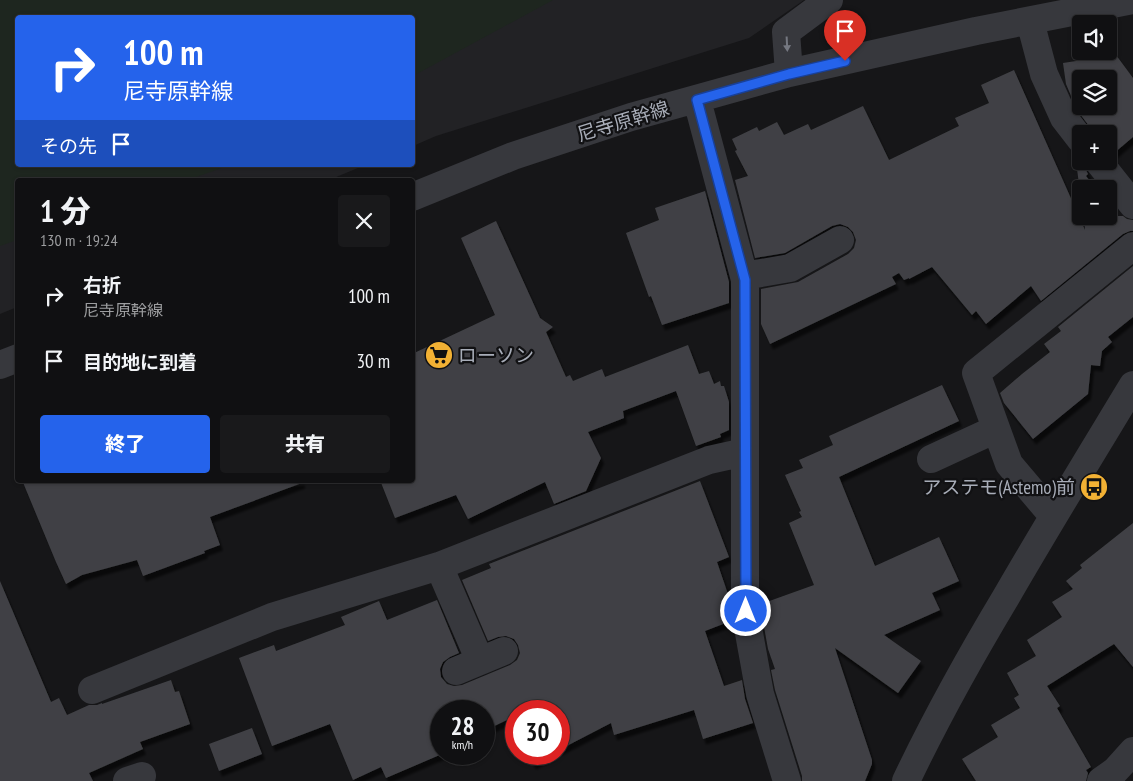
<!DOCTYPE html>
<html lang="ja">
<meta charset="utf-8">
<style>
:root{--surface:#101012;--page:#19191b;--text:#f1f3f6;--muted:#9c9d9f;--line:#303032;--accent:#2563eb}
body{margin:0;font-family:"PT Sans Narrow","Noto Sans JP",sans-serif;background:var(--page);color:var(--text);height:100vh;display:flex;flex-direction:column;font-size:19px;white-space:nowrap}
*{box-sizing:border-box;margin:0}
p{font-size:16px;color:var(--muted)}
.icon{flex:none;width:28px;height:28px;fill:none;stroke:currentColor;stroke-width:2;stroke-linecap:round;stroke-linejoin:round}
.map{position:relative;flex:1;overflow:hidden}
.sheet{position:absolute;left:15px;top:178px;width:400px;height:305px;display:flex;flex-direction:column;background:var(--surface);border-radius:5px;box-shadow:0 1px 4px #0004,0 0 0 1px var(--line)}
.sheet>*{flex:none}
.guide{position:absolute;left:15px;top:15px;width:400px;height:152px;border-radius:5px;box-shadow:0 1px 4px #0004,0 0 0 1px var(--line);background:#2563eb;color:#fff;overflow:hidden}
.fabs{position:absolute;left:1072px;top:15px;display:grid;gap:10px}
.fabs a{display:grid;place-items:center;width:45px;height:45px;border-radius:5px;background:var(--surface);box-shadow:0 1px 4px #0004,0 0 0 1px var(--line);font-size:25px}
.speed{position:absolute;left:430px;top:700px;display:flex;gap:10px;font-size:25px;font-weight:700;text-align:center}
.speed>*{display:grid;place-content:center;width:65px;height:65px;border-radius:50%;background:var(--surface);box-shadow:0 1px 4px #0004,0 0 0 1px var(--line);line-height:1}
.speed small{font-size:12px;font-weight:400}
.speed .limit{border:8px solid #d22;background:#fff;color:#111}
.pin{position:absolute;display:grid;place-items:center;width:42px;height:42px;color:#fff;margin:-51px -21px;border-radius:50% 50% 50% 0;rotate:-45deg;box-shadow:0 0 5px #0007}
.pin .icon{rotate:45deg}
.me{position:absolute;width:55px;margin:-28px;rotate:0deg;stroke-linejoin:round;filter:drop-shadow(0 0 4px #0008)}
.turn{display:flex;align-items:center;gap:18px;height:105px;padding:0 25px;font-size:22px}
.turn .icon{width:65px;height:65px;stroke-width:2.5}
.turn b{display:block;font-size:35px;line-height:42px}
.then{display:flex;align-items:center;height:48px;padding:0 25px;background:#0003;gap:10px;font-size:19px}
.round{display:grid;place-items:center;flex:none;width:52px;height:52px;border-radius:5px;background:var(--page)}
.head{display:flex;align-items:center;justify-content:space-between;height:85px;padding:0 25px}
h1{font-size:30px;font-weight:800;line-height:38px}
.cta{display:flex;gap:10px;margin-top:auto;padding:10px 25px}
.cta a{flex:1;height:58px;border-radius:5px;background:var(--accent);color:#fff;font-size:20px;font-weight:800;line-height:58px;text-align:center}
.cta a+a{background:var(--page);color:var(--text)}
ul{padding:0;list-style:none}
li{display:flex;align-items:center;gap:15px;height:65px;padding:0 25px}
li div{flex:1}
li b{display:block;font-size:19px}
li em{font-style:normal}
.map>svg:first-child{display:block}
.built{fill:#222225}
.green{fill:#1e261f}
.building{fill:#404145;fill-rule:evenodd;filter:url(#shadow)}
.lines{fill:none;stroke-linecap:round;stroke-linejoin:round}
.minor{stroke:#37383d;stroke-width:28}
.oneway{fill:#757881}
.route-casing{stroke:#184099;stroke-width:12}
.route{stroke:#2563eb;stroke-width:9}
.labels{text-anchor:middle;stroke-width:4.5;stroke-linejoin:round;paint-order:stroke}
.street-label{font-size:19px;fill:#a8adb8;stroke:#111113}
.poi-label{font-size:19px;fill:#a8adb8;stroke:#111113;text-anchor:start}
</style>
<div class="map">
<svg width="1133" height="781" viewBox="0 0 1133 781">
<defs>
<filter id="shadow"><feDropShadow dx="3" dy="5.5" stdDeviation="1" flood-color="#0009"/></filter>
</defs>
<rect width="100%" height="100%" fill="#161618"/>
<!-- built -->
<path class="built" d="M0 0H804L749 38 436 136 413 146 412 18H18V165H365L329 180H18L17 307 0 314Z"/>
<!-- green -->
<path class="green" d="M0 0H553L413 76 412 18H18V165H230L188 180H18L17 240 0 246Z"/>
<!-- building -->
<path class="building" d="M1116 55 1133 78V137L1113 154 1109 150V134H1095L1077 110 1066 84 1063 63ZM1081 79H1109V106H1081Z
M1014 70 1085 230 1084 216H1109V206L1117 216H1123L1127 219 1133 220V231H1130L1123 234 1041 301 1031 286 986 324 976 311 972 315 932 267 909 279V278L904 280 899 273 892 277 896 284 770 344 761 324V289L798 282 848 254 854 248 856 240 853 232 848 227 840 224 832 226 785 253 755 258 735 180 748 176 735 151 737 150 732 139 757 127 759 131 777 122 784 135 808 124 811 130 863 106 889 160 959 126 955 118 989 103 981 85Z
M1075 154 1081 155V161H1083L1086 170 1088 174 1086 176 1096 189H1081V199Z
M705 191 729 282V303L662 325 651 296 649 297 626 233 659 220 655 208Z
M496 221 540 318 553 327 546 332 566 377 570 375 573 381 602 369 605 377 688 345 699 374 709 371 714 384 720 381 721 386H724L729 402V430L720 434 721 437 696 446 676 391 623 411 624 418 588 432 601 458 586 491 554 504 545 482 468 519 456 495 395 518 380 480H412V354L495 315 461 238Z
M1133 266V317L1108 337 1112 342 1102 351 1100 366 1091 365 1088 394 1033 439 1004 403 1000 393 1022 374 1050 352 1044 344 1061 331 1058 327Z
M942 385 959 421 839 477 875 566 939 537 959 581 932 593 940 610 884 635 921 661 898 693 835 648 872 760V764L865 781H802V776L775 690 771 670 775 669 768 649 761 610V604L814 585 789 523 802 517 799 512 801 511 785 475 803 468 799 460 833 445 829 436Z
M22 480H302V483L210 517 220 545 204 551 205 553 143 576 137 560 82 575 66 584 56 562Z
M700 481 729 557 717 562 729 597V611L731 621 705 631 724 686 742 680 745 699 753 723 703 739 694 710 614 735 611 723 559 750V711H516V732L509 719 484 731V711H441V749L440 750 442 754 386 778 381 767 353 780 330 724 272 746 239 658 274 645 276 651 345 625 341 617 379 601 387 620 437 600 459 653 450 657 443 662 440 669 441 677 447 684 454 686 462 685 510 665 517 660 520 653 518 645 514 639 506 636 498 637 488 641 462 580 491 568 489 564Z
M1133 523V667L1114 644 1047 686 1060 706 1057 708 1091 767 1086 770 1088 773 1086 781H976L962 759 998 737 991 725 1020 708 1014 698 1019 695 1007 673 1036 656 1027 640 1062 617 1052 602 1073 589 1066 581 1082 568 1080 565Z
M0 581 51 702 59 698 67 715 89 705H97L102 703V704L171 680 175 692 179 691 190 724 140 742 143 749 89 773 93 781H0Z
M252 728 262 754 219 771 209 744Z
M528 754H553L533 764Z"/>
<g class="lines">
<!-- minor -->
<path class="minor" d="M1030 21 1044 74 1064 118 1081 140
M789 73 786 32 829 0
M697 100 745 280V611L760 694 787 781
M1098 161 1133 205
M412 197 513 156 631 117 789 73 976 31 1133 0
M744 276 790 268 840 240
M0 365 18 358
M931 459 996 429
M1053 516 1009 464 976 373 1133 246
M439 566 480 661 504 651
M456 671 480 661
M92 690 272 617 439 566 709 460 745 452
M127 781 142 776
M906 781C936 718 970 657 1006 597 1047 526 1090 456 1133 385
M1101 781 1115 771 1133 751"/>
</g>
<!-- one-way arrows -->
<defs><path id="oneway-solid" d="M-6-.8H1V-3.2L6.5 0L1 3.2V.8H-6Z" transform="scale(1.25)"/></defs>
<use class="oneway" href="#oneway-solid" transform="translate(787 44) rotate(87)"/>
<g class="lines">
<defs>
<path id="route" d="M746 611 745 280 697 100 789 74 845 61"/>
</defs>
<!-- route casing -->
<use href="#route" class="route-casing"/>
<!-- route -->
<use href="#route" class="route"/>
</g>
<!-- icons -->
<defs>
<symbol id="supermarket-disc" viewBox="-11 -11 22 22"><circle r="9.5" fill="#f2b134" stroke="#111113"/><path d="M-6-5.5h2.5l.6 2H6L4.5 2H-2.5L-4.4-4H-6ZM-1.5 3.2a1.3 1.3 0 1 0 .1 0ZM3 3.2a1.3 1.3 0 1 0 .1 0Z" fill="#111"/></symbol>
<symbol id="bus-disc" viewBox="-11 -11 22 22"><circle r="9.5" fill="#f2b134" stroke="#111113"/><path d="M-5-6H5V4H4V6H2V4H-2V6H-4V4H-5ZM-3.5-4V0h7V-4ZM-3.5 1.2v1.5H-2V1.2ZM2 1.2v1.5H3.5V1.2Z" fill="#111"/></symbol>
</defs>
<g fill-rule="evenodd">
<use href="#supermarket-disc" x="423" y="339" width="32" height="32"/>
<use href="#bus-disc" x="1078" y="471" width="32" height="32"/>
</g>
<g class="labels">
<!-- street labels -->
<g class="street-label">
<text transform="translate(623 121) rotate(-17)" y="7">尼寺原幹線</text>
</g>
<!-- poi labels -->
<g class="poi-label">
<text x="458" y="362">ローソン</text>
<text x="1075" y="494" text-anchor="end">アステモ(Astemo)前</text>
</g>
</g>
</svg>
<div class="fabs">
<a><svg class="icon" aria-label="sound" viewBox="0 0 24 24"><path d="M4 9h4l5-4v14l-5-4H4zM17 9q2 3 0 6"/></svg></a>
<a><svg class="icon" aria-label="layers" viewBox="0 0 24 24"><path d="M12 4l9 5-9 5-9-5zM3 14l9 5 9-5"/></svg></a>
<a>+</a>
<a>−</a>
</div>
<div class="speed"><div>28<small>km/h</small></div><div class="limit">30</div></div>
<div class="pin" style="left:845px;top:61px;background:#d93025"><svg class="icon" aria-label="arrive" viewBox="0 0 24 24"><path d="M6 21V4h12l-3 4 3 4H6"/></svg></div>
<svg class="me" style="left:746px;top:611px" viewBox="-20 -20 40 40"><circle r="17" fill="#2563eb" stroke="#fff" stroke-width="3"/><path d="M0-11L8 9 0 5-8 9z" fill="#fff"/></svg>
<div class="guide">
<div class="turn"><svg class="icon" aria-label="right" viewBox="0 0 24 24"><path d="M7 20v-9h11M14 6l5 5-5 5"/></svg><div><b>100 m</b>尼寺原幹線</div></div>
<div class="then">その先<svg class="icon" aria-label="arrive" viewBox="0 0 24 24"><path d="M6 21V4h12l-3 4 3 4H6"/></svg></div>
</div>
<section class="sheet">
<div class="head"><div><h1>1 分</h1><p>130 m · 19:24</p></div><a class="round"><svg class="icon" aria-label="close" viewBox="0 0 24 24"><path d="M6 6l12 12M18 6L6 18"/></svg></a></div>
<ul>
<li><svg class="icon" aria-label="right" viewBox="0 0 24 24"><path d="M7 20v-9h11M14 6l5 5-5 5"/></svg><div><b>右折</b><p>尼寺原幹線</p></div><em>100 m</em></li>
<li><svg class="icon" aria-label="arrive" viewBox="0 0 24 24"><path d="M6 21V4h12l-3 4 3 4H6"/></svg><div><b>目的地に到着</b></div><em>30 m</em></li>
</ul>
<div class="cta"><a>終了</a><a>共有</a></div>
</section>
</div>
